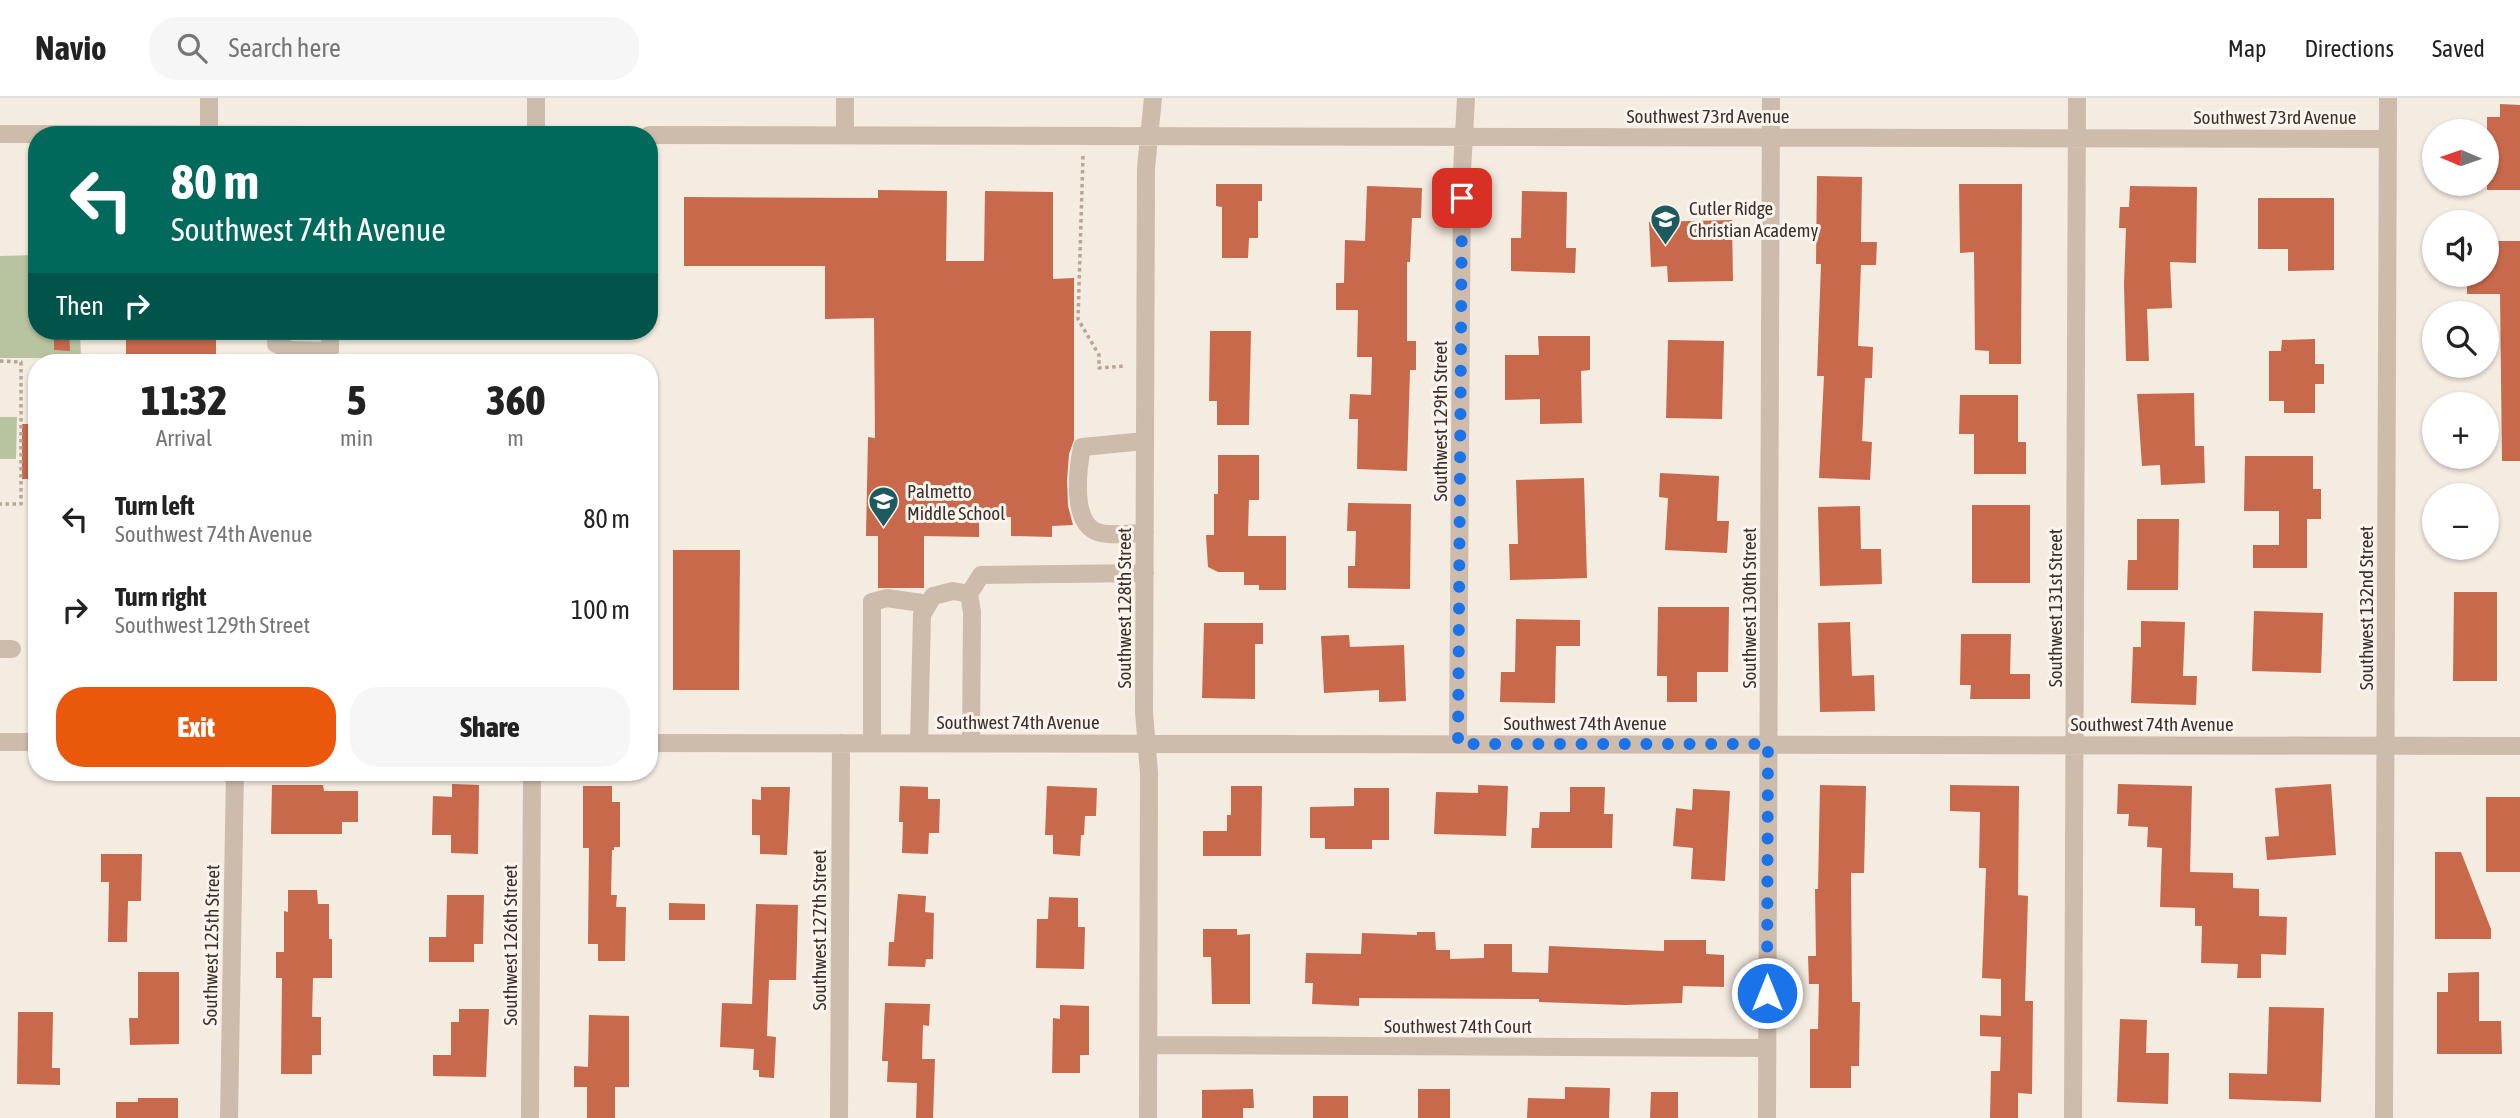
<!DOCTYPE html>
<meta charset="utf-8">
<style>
:root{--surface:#fff;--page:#f6f6f6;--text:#222;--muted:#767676;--line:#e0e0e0;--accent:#ea580c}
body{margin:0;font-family:"Asap Condensed",sans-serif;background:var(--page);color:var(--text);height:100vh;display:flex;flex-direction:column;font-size:26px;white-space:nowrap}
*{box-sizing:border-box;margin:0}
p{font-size:23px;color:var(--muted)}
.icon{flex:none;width:38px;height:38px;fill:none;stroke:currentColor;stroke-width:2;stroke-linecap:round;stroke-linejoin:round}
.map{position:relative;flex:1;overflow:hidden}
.drawer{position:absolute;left:28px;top:256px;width:630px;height:427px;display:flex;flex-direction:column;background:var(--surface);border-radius:28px;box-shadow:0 2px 5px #0004}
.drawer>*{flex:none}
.guide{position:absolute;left:28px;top:28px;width:630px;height:214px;border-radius:28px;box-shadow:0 2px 5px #0004;background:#00695c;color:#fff;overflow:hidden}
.needle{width:46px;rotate:272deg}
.fabs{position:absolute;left:2422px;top:21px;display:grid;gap:14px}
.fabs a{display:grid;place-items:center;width:77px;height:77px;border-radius:50%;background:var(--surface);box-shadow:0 2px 5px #0004;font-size:35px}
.pin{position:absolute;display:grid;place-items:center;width:60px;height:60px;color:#fff;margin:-30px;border-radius:14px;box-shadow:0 4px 10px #0006}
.me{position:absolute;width:77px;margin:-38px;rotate:0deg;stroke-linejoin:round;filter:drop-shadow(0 0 5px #0008)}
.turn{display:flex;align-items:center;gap:24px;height:147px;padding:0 28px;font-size:32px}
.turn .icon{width:91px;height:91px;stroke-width:2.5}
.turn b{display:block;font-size:49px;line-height:60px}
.then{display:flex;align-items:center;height:66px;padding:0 28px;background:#0003;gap:14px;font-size:26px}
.eta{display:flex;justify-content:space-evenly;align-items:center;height:119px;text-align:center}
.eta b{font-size:42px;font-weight:800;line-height:49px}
.cta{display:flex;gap:14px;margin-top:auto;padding:14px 28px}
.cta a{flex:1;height:80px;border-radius:28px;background:var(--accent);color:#fff;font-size:28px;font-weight:800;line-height:80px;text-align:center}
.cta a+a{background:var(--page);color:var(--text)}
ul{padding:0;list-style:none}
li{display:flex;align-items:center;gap:21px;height:91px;padding:0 28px}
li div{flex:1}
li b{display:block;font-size:26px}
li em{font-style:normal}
header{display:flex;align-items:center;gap:42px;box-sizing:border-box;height:98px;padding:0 35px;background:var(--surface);border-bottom:2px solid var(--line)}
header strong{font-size:33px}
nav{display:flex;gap:38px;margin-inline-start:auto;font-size:24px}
.search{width:490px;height:63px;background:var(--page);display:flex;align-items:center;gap:18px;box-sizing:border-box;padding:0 24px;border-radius:28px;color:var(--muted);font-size:26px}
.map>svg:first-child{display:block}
.green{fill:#b8c4a0}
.building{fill:#c8694b}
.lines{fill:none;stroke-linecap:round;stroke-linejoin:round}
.path{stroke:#b9a596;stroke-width:3.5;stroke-dasharray:3.5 3.5;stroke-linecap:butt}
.minor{stroke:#cdbbac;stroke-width:18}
.route{stroke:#1a73e8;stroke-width:12;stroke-dasharray:0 21.6}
.labels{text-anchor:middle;stroke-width:6;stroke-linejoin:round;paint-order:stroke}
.street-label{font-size:19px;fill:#3b302b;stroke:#fbf5ee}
.poi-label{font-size:19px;fill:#3b302b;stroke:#fbf5ee;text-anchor:start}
</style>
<header>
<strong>Navio</strong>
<div class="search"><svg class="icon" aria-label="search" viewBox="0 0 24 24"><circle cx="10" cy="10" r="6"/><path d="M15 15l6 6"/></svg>Search here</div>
<nav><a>Map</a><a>Directions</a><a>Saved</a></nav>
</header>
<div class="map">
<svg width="2520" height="1020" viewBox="0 0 2520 1020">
<rect width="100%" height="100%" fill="#f4ebe1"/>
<!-- green -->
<path class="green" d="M37 157V233H80L81 260H0V158Z
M0 319H17L16 361H0Z"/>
<!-- building -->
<path class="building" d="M2500 6 2520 7V92H2487V19H2500Z
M1817 78 1862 79 1861 144H1877L1876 167H1861L1858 248 1873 249 1872 280H1865L1862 343 1872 344 1870 382 1819 380 1824 278H1817L1821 166H1816Z
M1216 86H1262V103H1258V140H1249L1248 160H1222V109L1216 108Z
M1959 86H2022L2021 266H1989V253L1975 252 1974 154 1960 155Z
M1367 88 1422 90 1421 120H1412L1410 164H1407V243H1416V272H1410L1407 373 1357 371 1358 321H1349L1350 296 1371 297 1372 259H1357L1358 212H1336V185H1344L1345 142 1365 143Z
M2130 88 2197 89 2196 165 2170 164 2172 210 2147 211 2149 263H2126L2124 186 2126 130H2119L2120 109H2129Z
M878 92 947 93 946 163H984L985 93 1053 94V181L1074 180V342L1069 356 1067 382 1068 408 1073 427 1052 428V439L1011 438V419L979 421V439L924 438V490H878V438H866L868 339 875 340 874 220 825 221V168H684V99L878 100Z
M1522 93 1567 94 1566 150H1576L1575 175 1511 173V140H1521Z
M2258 100H2334V172L2288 173V151H2258Z
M1732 122 1733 183 1668 184 1667 168 1651 169 1649 124Z
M2487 143H2520V363H2502L2500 196H2467V177H2487Z
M54 233H69L70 253 54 252Z
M126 233H216V264H126Z
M1210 233H1251L1249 327H1217V303H1209Z
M1538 238H1590V272L1581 273 1582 325 1540 326V301L1505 302V257H1539Z
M2315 241V266H2324V286H2315V315H2284V303H2269V253H2281L2282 242Z
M1668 242 1724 243 1722 321 1666 320Z
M2194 295 2195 348H2204L2205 385 2161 387 2160 367 2142 368 2137 296Z
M1960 297H2018V344H2026V376H1974V336H1959Z
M22 326H37V381H22Z
M1218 357H1259V402H1249L1248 438H1286V492H1259V487H1244V474H1218L1208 469 1206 437H1214V396H1218Z
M2245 358H2313V391H2321V421H2307V470H2253V447H2279V413H2244Z
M1660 375 1719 378 1717 423H1729L1727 455 1665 452 1668 400 1659 399Z
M1584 380 1587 480 1510 482 1509 446H1518L1516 382Z
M1348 405 1411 406 1410 491 1348 490V468H1355L1356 433H1347Z
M1972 407H2030V485H1972Z
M1860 408 1861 451H1881L1882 486 1820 488 1818 409Z
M2137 421H2179L2178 492H2127L2128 462H2137Z
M673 452H740L739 592H673Z
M2454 494H2497V583H2453Z
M1658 509H1729L1728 574H1697V604H1667V578H1657Z
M2254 513 2323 515 2321 575 2252 573Z
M1516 521 1580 522V548H1556L1555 605 1500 604 1501 574H1515Z
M2141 523 2185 524 2183 578H2197L2196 607 2131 605 2133 549H2141Z
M1850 524 1852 578 1874 577 1875 613 1820 614 1818 525Z
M1204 525H1263V546H1255V601L1202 600Z
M1961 536H2011L2010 576H2030V601H1970L1971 587H1960Z
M1349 537 1350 549 1404 547 1406 603 1379 604V592L1324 595 1321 538Z
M452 686 479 687 478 756 451 755V737H432L433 698 452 699Z
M2118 686 2192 688 2190 774 2233 775V790L2259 791V818L2287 819 2286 857 2261 856V880H2237L2238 866 2201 865 2202 828H2195V810L2160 809 2162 750 2147 749 2148 729 2128 728 2129 716H2117Z
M2331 686 2336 757 2267 762 2265 739 2279 738 2275 690Z
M272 687H323L324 693H358V724H342V736H271Z
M1478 687 1508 688 1506 738 1434 736 1436 694 1478 695Z
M1820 687 1866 688 1864 775H1851L1852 904H1860L1859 968H1851V990H1810V931H1818L1819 886H1809L1808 858H1816L1815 791H1818Z
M1950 687 2019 688 2018 797 2028 798 2025 903H2033L2032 996 2018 995V1020H1990L1991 973H2000L2001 939 1980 938V917L2001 918V881L1982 880 1986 770H1979L1980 714 1950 713Z
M583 688H612V704H620V749H614V752H612L611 797H617L616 809H626L625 863H598V846H588L589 750H583Z
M900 688 928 689V701H940L939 735H929L928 756 902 755 903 724H899Z
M1047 688 1097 690 1096 718H1085L1084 737H1081L1080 758 1053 756V737H1045Z
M1231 688H1262L1261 758H1203V733H1227V717H1231Z
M761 689H790L787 757 760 756V737H752V701L761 702Z
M1570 689H1605L1604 716H1613L1612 750H1531L1532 730H1539L1540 714H1570Z
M1354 690H1389V742H1372V751H1325V740H1310V709L1354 708Z
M1693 691 1730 693 1725 783 1691 781 1693 750 1673 748 1676 710 1692 712Z
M2486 699H2520V774H2486Z
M2435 754H2461L2491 831V841H2435Z
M101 756H142L141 803H128L127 844H108L109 784H101Z
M288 792H317L318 806H329V841H332V880H313L312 919H321V957H312V976H281L282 880H276V854H284V813L288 814Z
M898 796 926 798 925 814 934 815 933 861H926L925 869 888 868 889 844H894Z
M447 797H484L483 846H474V864H429V839H446Z
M1049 799 1078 800V829H1085L1084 871 1036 870 1037 821H1048Z
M669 805 705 806V822H669Z
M756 806 798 807 796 882H769L767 938 776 939 774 980 759 979V972H753L754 951 720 949 722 905 752 906Z
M1203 831H1237V837L1250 836V906H1212L1211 859H1203Z
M1417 834H1435L1436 852H1450V861L1484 860V846H1512V874L1548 875 1549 848 1664 853V842H1706V856L1724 857V889L1683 888 1682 905 1625 907 1539 904V901L1359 900V908L1312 906 1313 885H1305L1306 855 1361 856 1362 835 1417 837Z
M138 874H179V946L130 947 129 920H138Z
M2479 874V923H2501L2502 956H2437V894H2448V875Z
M885 905 930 906 929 928 923 927 922 961H935L933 1020H916L917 985 887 984 888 963H882Z
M1060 907 1089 908V957H1080V975H1052L1053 920 1060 921Z
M2269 909 2324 910 2321 1004 2229 1001V975L2267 976Z
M459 911H489L486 979 433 978V957H451V924H459Z
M18 914H53L52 970H60V987L17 986Z
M589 917 629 918V989H615V1020H587V989H574V968L588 969Z
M2120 921 2147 922 2146 955H2169L2168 1006 2117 1004Z
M1565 989 1610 990 1609 1020H1527L1528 1000 1565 1001Z
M1253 991 1254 1010H1243V1020H1202V992Z
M1418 991H1450V1020H1418Z
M1651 994H1678V1020H1650Z
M1313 998H1348V1020H1313Z
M138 1000H178V1020H116V1004H138Z"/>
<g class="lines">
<!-- path -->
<path class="path" d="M1083 58 1078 221 1099 257V270L1124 268
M0 263 21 264V406H0"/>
<!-- minor -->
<path class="minor" d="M0 36 304 37
M209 36V0
M536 37V0
M649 37 2388 41
M845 37V0
M276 233V246L291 252 330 253V233
M1145 435C1131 435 1107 439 1095 433 1071 421 1078 370 1082 349L1145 343
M969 496 981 477 1145 475
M0 551H12
M0 644H37
M649 645 2520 648
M872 645V504L887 500 928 506
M919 645 922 517 933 498 953 493 969 496 972 514 971 645
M1458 646 1462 73 1466 0
M1148 947 1767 950
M229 1020 235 674
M530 1020 532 674
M839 1020 841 645
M1148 1020 1149 675 1144 614 1146 70 1153 0
M1767 1020 1771 0
M2073 1020 2077 0
M2384 1020 2388 0"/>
</g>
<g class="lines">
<!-- route -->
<path class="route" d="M1462 100 1458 646H1768L1767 895"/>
</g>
<!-- icons -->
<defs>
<symbol id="school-pin" viewBox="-11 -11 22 30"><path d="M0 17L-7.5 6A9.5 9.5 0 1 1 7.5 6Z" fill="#1f5a5e" stroke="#fbf5ee"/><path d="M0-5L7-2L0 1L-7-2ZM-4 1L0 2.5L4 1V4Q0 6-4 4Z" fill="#fff"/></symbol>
</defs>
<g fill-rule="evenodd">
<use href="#school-pin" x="1648" y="104" width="35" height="47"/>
<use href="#school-pin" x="866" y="386" width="35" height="47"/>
</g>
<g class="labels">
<!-- street labels -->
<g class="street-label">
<text x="1708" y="25">Southwest 73rd Avenue</text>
<text x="2275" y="26">Southwest 73rd Avenue</text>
<text transform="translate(1440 323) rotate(-90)" y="7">Southwest 129th Street</text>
<text transform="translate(1124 510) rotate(-90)" y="7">Southwest 128th Street</text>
<text transform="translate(1749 510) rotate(-90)" y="7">Southwest 130th Street</text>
<text transform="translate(2055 510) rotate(-90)" y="7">Southwest 131st Street</text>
<text transform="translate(2366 510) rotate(-90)" y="7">Southwest 132nd Street</text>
<text x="1018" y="631">Southwest 74th Avenue</text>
<text x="1585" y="632">Southwest 74th Avenue</text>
<text x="2152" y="633">Southwest 74th Avenue</text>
<text transform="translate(819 832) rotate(-90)" y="7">Southwest 127th Street</text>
<text transform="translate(211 847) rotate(-89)" y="7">Southwest 125th Street</text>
<text transform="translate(510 847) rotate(-90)" y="7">Southwest 126th Street</text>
<text x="1458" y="935">Southwest 74th Court</text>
</g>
<!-- poi labels -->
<g class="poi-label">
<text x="1689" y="117">Cutler Ridge<tspan x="1689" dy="22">Christian Academy</tspan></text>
<text x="907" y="400">Palmetto<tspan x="907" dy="22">Middle School</tspan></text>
</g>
</g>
</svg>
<div class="fabs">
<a><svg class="needle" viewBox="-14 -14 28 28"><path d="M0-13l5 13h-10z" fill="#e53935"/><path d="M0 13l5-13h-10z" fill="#767676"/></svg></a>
<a><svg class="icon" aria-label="sound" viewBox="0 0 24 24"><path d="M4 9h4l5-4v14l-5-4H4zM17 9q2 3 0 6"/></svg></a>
<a><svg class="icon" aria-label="search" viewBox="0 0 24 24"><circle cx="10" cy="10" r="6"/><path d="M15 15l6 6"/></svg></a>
<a>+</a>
<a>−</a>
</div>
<div class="pin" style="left:1462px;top:100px;background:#d93025"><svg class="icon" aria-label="arrive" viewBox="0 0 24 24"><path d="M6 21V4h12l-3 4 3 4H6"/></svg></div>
<svg class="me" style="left:1767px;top:895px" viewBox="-20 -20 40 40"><circle r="17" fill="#1a73e8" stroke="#fff" stroke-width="3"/><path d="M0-11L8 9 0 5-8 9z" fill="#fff"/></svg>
<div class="guide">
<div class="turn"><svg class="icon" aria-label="left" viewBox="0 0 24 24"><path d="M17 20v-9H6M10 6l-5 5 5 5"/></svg><div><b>80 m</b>Southwest 74th Avenue</div></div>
<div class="then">Then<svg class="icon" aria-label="right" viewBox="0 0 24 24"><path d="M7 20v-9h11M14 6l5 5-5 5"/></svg></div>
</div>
<section class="drawer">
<div class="eta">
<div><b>11:32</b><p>Arrival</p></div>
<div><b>5</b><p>min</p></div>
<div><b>360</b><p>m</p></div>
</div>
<ul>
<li><svg class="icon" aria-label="left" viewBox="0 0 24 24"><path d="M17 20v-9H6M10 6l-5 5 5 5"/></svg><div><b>Turn left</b><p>Southwest 74th Avenue</p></div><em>80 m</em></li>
<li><svg class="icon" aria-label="right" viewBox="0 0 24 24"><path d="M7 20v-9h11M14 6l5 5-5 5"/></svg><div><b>Turn right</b><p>Southwest 129th Street</p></div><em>100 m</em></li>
</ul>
<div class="cta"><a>Exit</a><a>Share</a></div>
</section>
</div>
